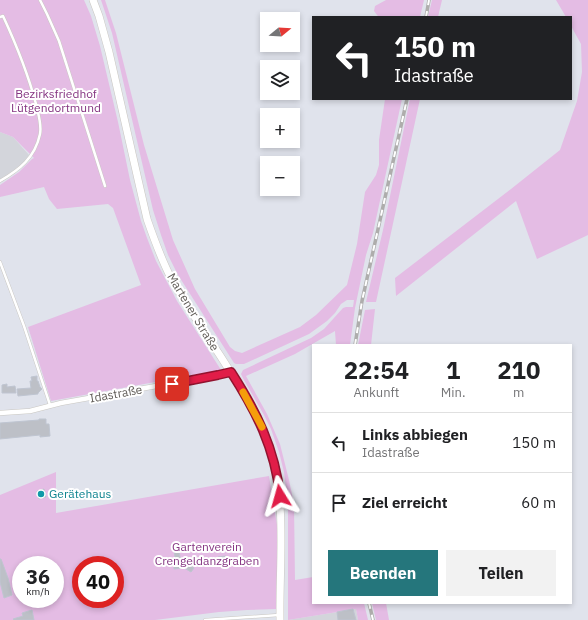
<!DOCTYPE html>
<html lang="de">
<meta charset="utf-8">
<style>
:root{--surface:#fff;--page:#f2f2f2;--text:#202124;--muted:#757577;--line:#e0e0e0;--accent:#25767c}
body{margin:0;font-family:"IBM Plex Sans",sans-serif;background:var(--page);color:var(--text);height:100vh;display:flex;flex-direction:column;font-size:15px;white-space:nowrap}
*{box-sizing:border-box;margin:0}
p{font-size:13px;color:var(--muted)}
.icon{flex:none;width:22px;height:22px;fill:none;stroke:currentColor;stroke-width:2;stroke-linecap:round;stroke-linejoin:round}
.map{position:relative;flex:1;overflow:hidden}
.details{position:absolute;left:312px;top:344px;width:260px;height:260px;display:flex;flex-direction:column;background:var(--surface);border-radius:0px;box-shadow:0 2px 6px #0003}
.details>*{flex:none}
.hud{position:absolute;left:312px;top:16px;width:260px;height:84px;border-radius:0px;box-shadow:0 2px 6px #0003;background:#202124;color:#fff;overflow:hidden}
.needle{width:26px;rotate:72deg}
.fabs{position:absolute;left:260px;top:12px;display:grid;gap:8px}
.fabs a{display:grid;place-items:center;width:40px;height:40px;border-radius:0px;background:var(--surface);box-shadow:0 2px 6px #0003;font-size:20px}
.speed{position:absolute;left:12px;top:556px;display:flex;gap:8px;font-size:20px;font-weight:700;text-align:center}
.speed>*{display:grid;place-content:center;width:52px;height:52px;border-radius:50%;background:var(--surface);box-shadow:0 2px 6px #0003;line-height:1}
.speed small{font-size:10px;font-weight:400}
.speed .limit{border:6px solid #d22;background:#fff;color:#111}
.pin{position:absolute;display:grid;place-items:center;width:34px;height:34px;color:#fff;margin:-17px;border-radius:8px;box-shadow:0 2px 6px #0006}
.me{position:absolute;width:44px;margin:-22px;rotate:352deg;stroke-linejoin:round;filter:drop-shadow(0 0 3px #0008)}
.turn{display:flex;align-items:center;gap:14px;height:84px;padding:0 16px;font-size:18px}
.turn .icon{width:52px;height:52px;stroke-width:2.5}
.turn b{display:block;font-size:28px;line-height:34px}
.eta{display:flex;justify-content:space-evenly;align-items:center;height:68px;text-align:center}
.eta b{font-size:24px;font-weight:700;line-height:28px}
.action{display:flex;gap:8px;margin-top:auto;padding:8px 16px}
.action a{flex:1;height:46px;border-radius:0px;background:var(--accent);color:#fff;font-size:16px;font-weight:700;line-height:46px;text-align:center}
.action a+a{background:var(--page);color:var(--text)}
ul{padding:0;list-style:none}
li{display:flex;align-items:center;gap:12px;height:60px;padding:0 16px;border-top:1px solid var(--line)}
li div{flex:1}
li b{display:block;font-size:15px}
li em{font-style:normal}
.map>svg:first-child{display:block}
.industrial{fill:#d3d5db}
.green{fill:#e4bce4;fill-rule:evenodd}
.building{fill:#bdc0c7;stroke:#bfc5d1}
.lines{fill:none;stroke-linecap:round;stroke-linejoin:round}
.lane-casing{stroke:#c9c7c2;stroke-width:3.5}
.street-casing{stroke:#c9c7c2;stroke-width:5.5}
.secondary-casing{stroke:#cbc8c2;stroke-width:8}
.lane{stroke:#fff;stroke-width:2.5}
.street{stroke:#fff;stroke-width:4.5}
.secondary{stroke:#fff;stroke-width:7}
.rail-casing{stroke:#aeadac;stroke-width:3.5}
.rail{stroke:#fff;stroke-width:2;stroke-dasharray:6;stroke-linecap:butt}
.route-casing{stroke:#92132f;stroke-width:10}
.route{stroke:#e11d48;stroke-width:7}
.slow{stroke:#f59e0b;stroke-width:7}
.culture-dot{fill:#0f9aa8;stroke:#fff;stroke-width:1.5}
.labels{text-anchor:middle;stroke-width:4;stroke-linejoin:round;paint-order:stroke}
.park-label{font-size:12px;fill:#853582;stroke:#fff}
.street-label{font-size:12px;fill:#625e59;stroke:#fff}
.culture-label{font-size:12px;fill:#0d838f;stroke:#fff;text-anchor:start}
</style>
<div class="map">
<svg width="588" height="620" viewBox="0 0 588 620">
<rect width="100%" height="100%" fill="#e0e3ec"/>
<!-- industrial -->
<path class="industrial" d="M0 132 13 137 29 155 21 166 12 173 0 180Z
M356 609 358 620H288Z"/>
<!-- green -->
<path class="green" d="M0 0H84L91 16 100 46 118 122 130 180 141 221 147 238 156 261 177 301 221 370 51 401 28 327 141 285 113 208 108 204 57 209 49 199 44 187 0 197V185L19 172 32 159 34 158 13 137 0 132Z
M101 0H105L116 33 144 145 173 240 195 289 230 347 235 351 242 353 300 327 316 315 347 285 357 244 365 192 376 175 379 165V140L385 99H402L373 233 366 255 355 308 350 345H336L335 331 295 354 246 376 267 414 280 444 289 480 294 504 295 580 313 577V603H364L368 620H358L356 609 288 620V504L284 472 279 452 271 429 264 415 244 380 241 374 243 370 311 338 324 329 343 308 346 307H353L354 300H347L341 304 335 313 327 321 309 334 244 364H236L234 363 178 275 168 255 161 235 153 210 112 33Z
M386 0H424L420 17H379L377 15 374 11 375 6Z
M432 0H442L438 17H428Z
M556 0H588V235L537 259 516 201 396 296 395 278 511 189 560 150 577 101 582 72 581 44 571 26V17H566Z
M410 99H420L376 302H366L383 230Z
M375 309 371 345H358L365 310Z
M56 472V513L269 476 278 531 276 609 247 610 219 612 155 620H0V495ZM21 565H55V599H21ZM81 565H115V599H81Z
M372 603H386L389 620H376Z"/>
<!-- building -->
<path class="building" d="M37 376V381H38L40 387 42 389 38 393V394L18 396 17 389 31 388 30 381H32L31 377Z
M7 384V387L15 386 16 393H2V385Z
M39 419H46V424H49L50 436 40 437V435L0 439V423L39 420Z
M44 489 46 497 39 499 37 491Z
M174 551H179L181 563 186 562 194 568 191 572 181 566 182 568 174 569V564L176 563Z
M226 556 227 564 220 565 218 557Z
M0 559H1L8 578 12 595 4 598 0 582Z
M353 609 356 620H338L337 612Z
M32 610 34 620H14L13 619 23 616 22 613Z"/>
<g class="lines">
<defs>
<path id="lane" d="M40 0 47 14 59 41 105 186
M0 17 3 16C16 44 28 74 36 104 38 114 42 124 40 134 35 158 19 170 0 181
M0 262 24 326 50 405
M205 620 279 615"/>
<path id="street" d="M0 413 30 411 61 403 218 375 231 372"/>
<path id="secondary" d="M93 0 99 16 109 52 147 219C154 239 161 259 171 278 186 305 204 331 221 357 238 384 256 410 267 440 288 497 279 560 280 620"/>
</defs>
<!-- lane casing -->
<use href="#lane" class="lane-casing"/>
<!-- street casing -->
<use href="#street" class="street-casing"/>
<!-- secondary casing -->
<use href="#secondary" class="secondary-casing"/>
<!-- lane -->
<use href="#lane" class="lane"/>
<!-- street -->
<use href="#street" class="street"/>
<!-- secondary -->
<use href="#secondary" class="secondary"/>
<defs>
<path id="rail" d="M426 17 429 0
M355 345 362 301 407 99
M369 603 373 620"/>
</defs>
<!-- rail casing -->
<use href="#rail" class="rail-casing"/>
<!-- rail -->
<use href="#rail" class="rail"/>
</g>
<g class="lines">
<defs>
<path id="route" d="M172 384 218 375 231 372C256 411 275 448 280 496"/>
</defs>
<!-- route casing -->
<use href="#route" class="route-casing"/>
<!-- route -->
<use href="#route" class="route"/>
<!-- slow -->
<path class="slow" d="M243 392 262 427"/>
</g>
<!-- markers -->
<circle class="culture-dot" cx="41" cy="494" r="4"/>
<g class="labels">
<!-- park labels -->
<g class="park-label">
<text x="56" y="98">Bezirksfriedhof<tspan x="56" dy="14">Lütgendortmund</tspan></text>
<text x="207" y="551">Gartenverein<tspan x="207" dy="14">Crengeldanzgraben</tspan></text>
</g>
<!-- street labels -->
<g class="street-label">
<text transform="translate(193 312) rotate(59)" y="4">Martener Straße</text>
<text transform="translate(116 394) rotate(-10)" y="4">Idastraße</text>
</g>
<!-- culture labels -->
<g class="culture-label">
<text x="49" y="498">Gerätehaus</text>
</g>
</g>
</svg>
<div class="fabs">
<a><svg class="needle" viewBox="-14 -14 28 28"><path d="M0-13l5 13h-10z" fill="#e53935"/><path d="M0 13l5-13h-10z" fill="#757577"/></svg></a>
<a><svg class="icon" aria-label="layers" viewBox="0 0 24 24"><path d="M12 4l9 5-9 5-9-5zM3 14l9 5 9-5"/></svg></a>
<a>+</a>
<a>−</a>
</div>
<div class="speed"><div>36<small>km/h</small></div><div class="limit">40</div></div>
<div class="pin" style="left:172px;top:384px;background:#d93025"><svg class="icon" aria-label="arrive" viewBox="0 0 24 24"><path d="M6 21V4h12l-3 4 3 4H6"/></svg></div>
<svg class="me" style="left:280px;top:496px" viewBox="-20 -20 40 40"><path d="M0-17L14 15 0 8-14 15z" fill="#e11d48" stroke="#fff" stroke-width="4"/></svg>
<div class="hud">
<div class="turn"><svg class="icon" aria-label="left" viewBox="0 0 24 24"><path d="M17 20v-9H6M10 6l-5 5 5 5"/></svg><div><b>150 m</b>Idastraße</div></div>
</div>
<section class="details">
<div class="eta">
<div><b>22:54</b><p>Ankunft</p></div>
<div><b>1</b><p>Min.</p></div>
<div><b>210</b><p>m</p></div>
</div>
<ul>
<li><svg class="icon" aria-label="left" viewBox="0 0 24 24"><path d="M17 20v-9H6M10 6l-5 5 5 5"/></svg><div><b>Links abbiegen</b><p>Idastraße</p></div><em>150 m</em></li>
<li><svg class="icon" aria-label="arrive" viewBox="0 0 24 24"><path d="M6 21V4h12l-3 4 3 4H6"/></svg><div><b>Ziel erreicht</b></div><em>60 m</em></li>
</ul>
<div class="action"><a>Beenden</a><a>Teilen</a></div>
</section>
</div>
